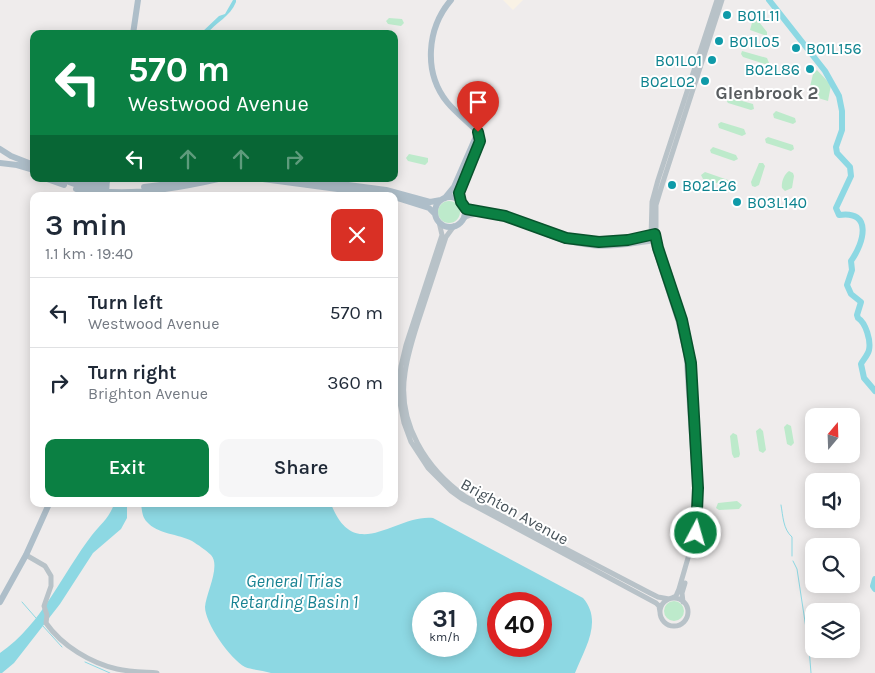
<!DOCTYPE html>
<meta charset="utf-8">
<style>
:root{--surface:#fff;--page:#f6f6f7;--text:#1f2937;--muted:#747a83;--line:#e0e1e3;--accent:#0b8043}
body{margin:0;font-family:Karla,sans-serif;background:var(--page);color:var(--text);height:100vh;display:flex;flex-direction:column;font-size:19px;white-space:nowrap}
*{box-sizing:border-box;margin:0}
p{font-size:16px;color:var(--muted)}
.icon{flex:none;width:28px;height:28px;fill:none;stroke:currentColor;stroke-width:2;stroke-linecap:round;stroke-linejoin:round}
.map{position:relative;flex:1;overflow:hidden}
.drawer{position:absolute;left:30px;top:192px;width:368px;height:315px;display:flex;flex-direction:column;background:var(--surface);border-radius:10px;box-shadow:0 2px 12px #0003}
.drawer>*{flex:none}
.guide{position:absolute;left:30px;top:30px;width:368px;height:152px;border-radius:10px;box-shadow:0 2px 12px #0003;background:#0b8043;color:#fff;overflow:hidden}
.needle{width:32px;rotate:19deg}
.tools{position:absolute;left:805px;top:408px;display:grid;gap:10px}
.tools a{display:grid;place-items:center;width:55px;height:55px;border-radius:10px;background:var(--surface);box-shadow:0 2px 12px #0003;font-size:25px}
.speed{position:absolute;left:412px;top:592px;display:flex;gap:10px;font-size:25px;font-weight:700;text-align:center}
.speed>*{display:grid;place-content:center;width:65px;height:65px;border-radius:50%;background:var(--surface);box-shadow:0 2px 12px #0003;line-height:1}
.speed small{font-size:12px;font-weight:400}
.speed .limit{border:8px solid #d22;background:#fff;color:#111}
.pin{position:absolute;display:grid;place-items:center;width:42px;height:42px;color:#fff;margin:-51px -21px;border-radius:50% 50% 50% 0;rotate:-45deg;box-shadow:0 0 5px #0007}
.pin .icon{rotate:45deg}
.me{position:absolute;width:55px;margin:-28px;rotate:6deg;stroke-linejoin:round;filter:drop-shadow(0 0 4px #0008)}
.turn{display:flex;align-items:center;gap:18px;height:105px;padding:0 15px;font-size:22px}
.turn .icon{width:65px;height:65px;stroke-width:2.5}
.turn b{display:block;font-size:35px;line-height:42px}
.lanes{display:flex;align-items:center;height:48px;padding:0 15px;background:#0003;justify-content:center;gap:25px;direction:ltr}
.lanes .off{opacity:.35}
.round{display:grid;place-items:center;flex:none;width:52px;height:52px;border-radius:10px;background:var(--page)}
.head{display:flex;align-items:center;justify-content:space-between;height:85px;padding:0 15px}
h1{font-size:30px;font-weight:600;line-height:38px}
.primary-button{display:flex;gap:10px;margin-top:auto;padding:10px 15px}
.primary-button a{flex:1;height:58px;border-radius:10px;background:var(--accent);color:#fff;font-size:20px;font-weight:600;line-height:58px;text-align:center}
.primary-button a+a{background:var(--page);color:var(--text)}
ul{padding:0;list-style:none}
li{display:flex;align-items:center;gap:15px;height:70px;padding:0 15px;border-top:1px solid var(--line)}
li div{flex:1}
li b{display:block;font-size:19px}
li em{font-style:normal}
.map>svg:first-child{display:block}
.commercial{fill:#f9f2e5}
.green{fill:#bdeacb}
.water{fill:#8dd8e3;fill-rule:evenodd}
.lines{fill:none;stroke-linecap:round;stroke-linejoin:round}
.stream{stroke:#8dd8e3;stroke-width:1}
.river{stroke:#8dd8e3;stroke-width:6}
.minor{stroke:#b8c2c8;stroke-width:5}
.major{stroke:#aebec9;stroke-width:6}
.route-casing{stroke:#07532c;stroke-width:12}
.route{stroke:#0b8043;stroke-width:9}
.culture-dot{fill:#0f9aa8;stroke:#fff;stroke-width:2}
.labels{text-anchor:middle;stroke-width:4;stroke-linejoin:round;paint-order:stroke}
.culture-label{font-size:16px;fill:#0d838f;stroke:#fff;text-anchor:start}
.street-label{font-size:16px;fill:#465158;stroke:#fff}
.neighbourhood-label{font-size:18px;font-weight:bold;fill:#595d60;stroke:#fff}
.water-label{font-size:18px;font-style:italic;fill:#188292;stroke:#fff}
</style>
<div class="map">
<svg width="875" height="673" viewBox="0 0 875 673">
<rect width="100%" height="100%" fill="#efecec"/>
<!-- commercial -->
<path class="commercial" d="M503 0H523L513 10Z"/>
<!-- green -->
<path class="green" d="M389 18 402 19 404 23 401 26 388 24 386 21Z
M756 18 767 32V36L750 30 753 19Z
M742 51 767 58 769 63 765 64 743 57 741 54Z
M817 70 831 85 828 101 808 95 813 74Z
M728 97 753 104 754 109 751 110 728 103 726 100Z
M776 111 795 118 796 122 793 124 774 118 773 114Z
M721 122 744 129 746 134 742 136 719 128 718 124Z
M768 137 793 145 794 149 791 151 766 143 765 139Z
M713 147 736 155 738 159 734 161 711 153 710 150Z
M409 154 428 158V162L425 165 408 161 406 158Z
M759 163H763L765 166 759 185 755 187 752 186 751 182Z
M789 171 793 173 794 176 792 188 785 191 782 188C781 183 784 174 789 171Z
M705 172 728 180 729 185 726 186 703 179 701 175Z
M438 212a11 11 0 1 1 22 0a11 11 0 1 1-22 0Z
M787 424 791 426 794 443 791 446 787 444 784 427Z
M760 428 763 431 766 450 763 453 759 451 756 431Z
M733 433 737 435 740 454 739 457 734 458 732 454 730 436Z
M737 501 742 505 739 509 719 510 716 508 718 503Z
M664 611a10 10 0 1 1 20 0a10 10 0 1 1-20 0Z"/>
<!-- water -->
<path class="water" d="M233 0H236V2C230 17 216 22 207 34H200L219 16 225 14Z
M114 504H127V518L121 529 93 553 60 604 14 663 2 673H0V653C42 624 62 574 92 535 100 525 110 517 114 504Z
M141 504H331C355 565 395 514 433 518L583 598C603 621 585 648 575 673H271C263 670 252 670 245 667 230 659 205 623 205 607 206 593 221 566 211 555 206 550 198 545 192 541 179 534 157 534 147 522 142 517 142 510 141 504ZM424 604H466V646H424ZM499 604H541V646H499Z"/>
<g class="lines">
<!-- stream -->
<path class="stream" d="M781 505C783 516 783 529 792 537V556
M793 561 797 569 809 648 811 673
M22 602 36 618
M42 625 62 647
M85 662 110 673"/>
<!-- river -->
<path class="river" d="M769 0 825 71 839 96 842 111V130L836 147 837 153 850 167 851 176 836 208 839 215C873 210 864 243 851 261L852 270 847 285 851 294 861 302 857 315 858 318C866 323 871 341 869 350 868 355 863 360 861 364L864 378 875 391
M875 579 873 586 875 589"/>
<!-- minor -->
<path class="minor" d="M463 206 466 209 478 211
M463 219C482 202 542 235 565 241 575 243 585 245 595 246 612 248 635 243 653 241
M514 219 531 226
M439 222 442 235 406 345 401 366 399 382 400 403 404 423 411 442 428 468 451 491 462 499 656 603 659 606 660 612
M454 226 446 237C438 262 430 286 422 310 415 331 408 351 405 373 397 423 426 469 466 497L650 593 658 597 669 599
M575 239C601 243 628 243 653 235
M695 421 693 376 688 343 656 237V205L663 182 722 0
M26 555 45 566 51 576V586L44 606 47 615 46 623C62 646 91 663 117 669 130 672 144 672 157 673
M672 598 676 596 679 589 690 551 695 513V487L686 355 678 321 651 237 652 202 658 180 717 0
M660 612a14 14 0 1 1 28 0a14 14 0 1 1-28 0Z
M683 602 682 593 685 583"/>
<!-- major -->
<path class="major" d="M451 0C427 28 423 72 447 102 456 113 468 122 478 132L481 139 459 193 461 202
M133 34 138 0
M0 149 11 156 34 165
M0 163 17 165 34 170
M47 179 64 185
M60 179C73 183 86 189 100 191 137 196 183 187 218 179
M74 179 102 187
M92 179 107 182
M263 179 390 196
M303 179 386 190 430 202 441 200
M144 187 185 182 196 179
M76 189 95 195 105 196
M106 193 107 179
M394 197 429 208 435 214
M435 212a15 15 0 1 1 30 0a15 15 0 1 1-30 0Z
M445 198 454 187 478 132
M0 602 26 555 49 504"/>
</g>
<g class="lines">
<defs>
<path id="route" d="M478 132 480 141 459 193 461 202 466 209 505 216 566 238 599 242 628 240 655 234 658 248 682 320 691 363 698 488 696 533"/>
</defs>
<!-- route casing -->
<use href="#route" class="route-casing"/>
<!-- route -->
<use href="#route" class="route"/>
</g>
<!-- markers -->
<g class="culture-dot">
<circle cx="727" cy="15" r="5"/>
<circle cx="719" cy="41" r="5"/>
<circle cx="796" cy="48" r="5"/>
<circle cx="712" cy="60" r="5"/>
<circle cx="810" cy="69" r="5"/>
<circle cx="705" cy="81" r="5"/>
<circle cx="672" cy="185" r="5"/>
<circle cx="737" cy="202" r="5"/>
</g>
<g class="labels">
<!-- culture labels -->
<g class="culture-label">
<text x="737" y="21">B01L11</text>
<text x="729" y="47">B01L05</text>
<text x="806" y="54">B01L156</text>
<text x="702" y="66" text-anchor="end">B01L01</text>
<text x="800" y="75" text-anchor="end">B02L86</text>
<text x="695" y="87" text-anchor="end">B02L02</text>
<text x="682" y="191">B02L26</text>
<text x="747" y="208">B03L140</text>
</g>
<!-- street labels -->
<g class="street-label">
<text transform="translate(515 511) rotate(29)" y="6">Brighton Avenue</text>
</g>
<!-- neighbourhood labels -->
<g class="neighbourhood-label">
<text x="767" y="99">Glenbrook 2</text>
</g>
<!-- water labels -->
<g class="water-label">
<text x="294" y="587">General Trias<tspan x="294" dy="21">Retarding Basin 1</tspan></text>
</g>
</g>
</svg>
<div class="tools">
<a><svg class="needle" viewBox="-14 -14 28 28"><path d="M0-13l5 13h-10z" fill="#e53935"/><path d="M0 13l5-13h-10z" fill="#747a83"/></svg></a>
<a><svg class="icon" aria-label="sound" viewBox="0 0 24 24"><path d="M4 9h4l5-4v14l-5-4H4zM17 9q2 3 0 6"/></svg></a>
<a><svg class="icon" aria-label="search" viewBox="0 0 24 24"><circle cx="10" cy="10" r="6"/><path d="M15 15l6 6"/></svg></a>
<a><svg class="icon" aria-label="layers" viewBox="0 0 24 24"><path d="M12 4l9 5-9 5-9-5zM3 14l9 5 9-5"/></svg></a>
</div>
<div class="speed"><div>31<small>km/h</small></div><div class="limit">40</div></div>
<div class="pin" style="left:478px;top:132px;background:#d93025"><svg class="icon" aria-label="arrive" viewBox="0 0 24 24"><path d="M6 21V4h12l-3 4 3 4H6"/></svg></div>
<svg class="me" style="left:696px;top:533px" viewBox="-20 -20 40 40"><circle r="17" fill="#0b8043" stroke="#fff" stroke-width="3"/><path d="M0-11L8 9 0 5-8 9z" fill="#fff"/></svg>
<div class="guide">
<div class="turn"><svg class="icon" aria-label="left" viewBox="0 0 24 24"><path d="M17 20v-9H6M10 6l-5 5 5 5"/></svg><div><b>570 m</b>Westwood Avenue</div></div>
<div class="lanes"><svg class="icon" aria-label="left" viewBox="0 0 24 24"><path d="M17 20v-9H6M10 6l-5 5 5 5"/></svg><svg class="icon off" aria-label="ahead" viewBox="0 0 24 24"><path d="M12 20V5M6 11l6-6 6 6"/></svg><svg class="icon off" aria-label="ahead" viewBox="0 0 24 24"><path d="M12 20V5M6 11l6-6 6 6"/></svg><svg class="icon off" aria-label="right" viewBox="0 0 24 24"><path d="M7 20v-9h11M14 6l5 5-5 5"/></svg></div>
</div>
<section class="drawer">
<div class="head"><div><h1>3 min</h1><p>1.1 km · 19:40</p></div><a class="round" style="background:#d93025;color:#fff"><svg class="icon" aria-label="close" viewBox="0 0 24 24"><path d="M6 6l12 12M18 6L6 18"/></svg></a></div>
<ul>
<li><svg class="icon" aria-label="left" viewBox="0 0 24 24"><path d="M17 20v-9H6M10 6l-5 5 5 5"/></svg><div><b>Turn left</b><p>Westwood Avenue</p></div><em>570 m</em></li>
<li><svg class="icon" aria-label="right" viewBox="0 0 24 24"><path d="M7 20v-9h11M14 6l5 5-5 5"/></svg><div><b>Turn right</b><p>Brighton Avenue</p></div><em>360 m</em></li>
</ul>
<div class="primary-button"><a>Exit</a><a>Share</a></div>
</section>
</div>
